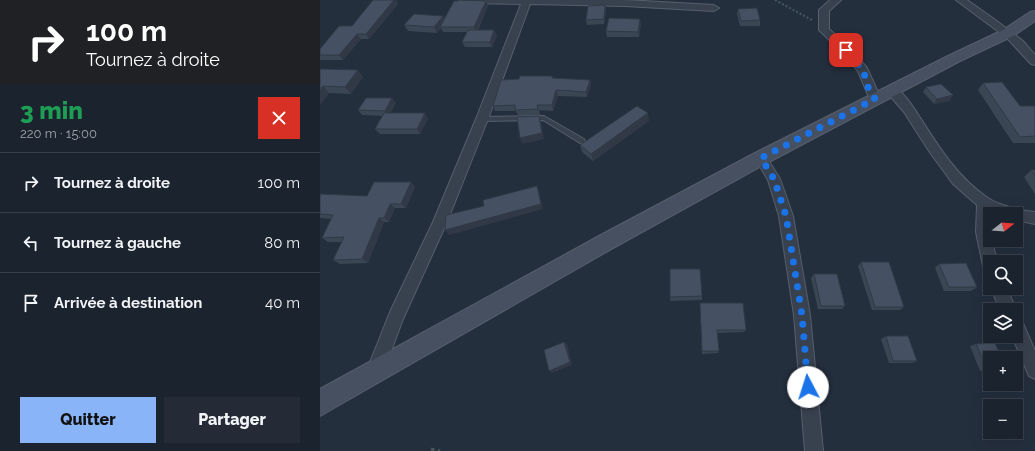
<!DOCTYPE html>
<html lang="fr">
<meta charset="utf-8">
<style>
:root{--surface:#1b232e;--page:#242b36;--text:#f1f3f6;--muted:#a0a4aa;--line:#39404a;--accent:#8ab4f8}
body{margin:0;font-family:Raleway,sans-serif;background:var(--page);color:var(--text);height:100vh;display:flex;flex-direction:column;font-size:15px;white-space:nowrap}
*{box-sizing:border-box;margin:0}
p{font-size:13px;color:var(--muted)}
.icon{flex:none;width:22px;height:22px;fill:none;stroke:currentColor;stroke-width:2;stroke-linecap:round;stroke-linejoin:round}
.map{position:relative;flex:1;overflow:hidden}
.drawer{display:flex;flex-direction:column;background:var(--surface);width:320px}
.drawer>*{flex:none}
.hud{background:#202124;color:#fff;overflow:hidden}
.needle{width:26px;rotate:73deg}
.buttons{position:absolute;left:663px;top:207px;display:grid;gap:8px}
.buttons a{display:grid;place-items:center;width:40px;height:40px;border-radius:0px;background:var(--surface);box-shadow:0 4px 16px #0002,0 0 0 1px var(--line);font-size:20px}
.pin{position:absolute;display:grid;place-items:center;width:34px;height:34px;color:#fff;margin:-17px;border-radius:8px;box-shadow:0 2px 6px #0006}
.me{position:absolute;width:44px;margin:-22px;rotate:355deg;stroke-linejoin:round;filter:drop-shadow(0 0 3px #0008)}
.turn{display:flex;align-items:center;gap:14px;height:84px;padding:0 20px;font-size:18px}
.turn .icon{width:52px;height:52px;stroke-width:2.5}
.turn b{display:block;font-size:28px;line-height:34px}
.round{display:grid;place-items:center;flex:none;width:42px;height:42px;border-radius:0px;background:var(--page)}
.summary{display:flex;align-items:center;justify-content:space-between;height:68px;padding:0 20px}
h1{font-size:24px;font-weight:800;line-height:30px;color:#1e9e55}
.button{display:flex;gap:8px;margin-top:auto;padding:8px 20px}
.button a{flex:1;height:46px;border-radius:0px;background:var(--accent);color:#111;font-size:16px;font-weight:800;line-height:46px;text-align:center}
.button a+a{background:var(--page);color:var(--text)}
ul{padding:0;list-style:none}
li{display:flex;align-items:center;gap:12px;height:60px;padding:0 20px;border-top:1px solid var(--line)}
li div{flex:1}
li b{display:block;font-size:15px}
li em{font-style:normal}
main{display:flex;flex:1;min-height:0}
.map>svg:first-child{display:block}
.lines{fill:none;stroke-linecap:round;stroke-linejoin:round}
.lane-casing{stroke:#565f6c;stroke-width:2}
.street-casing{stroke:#565f6c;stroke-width:2}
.secondary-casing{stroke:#565f6c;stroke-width:2}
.path-far1{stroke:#44595c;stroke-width:2;stroke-dasharray:2 2;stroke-linecap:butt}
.path{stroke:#44595c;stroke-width:3;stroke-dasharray:3.5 3.5;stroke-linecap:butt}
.lane{fill:#38414e;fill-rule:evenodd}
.street{fill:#38414e;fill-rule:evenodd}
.secondary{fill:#465061;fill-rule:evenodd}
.wall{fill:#3b4654}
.shaded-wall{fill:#303945}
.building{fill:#455162;stroke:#303945}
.route{stroke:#1a73e8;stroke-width:7;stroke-dasharray:0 12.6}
</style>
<main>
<section class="drawer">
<div class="hud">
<div class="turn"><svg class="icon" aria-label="right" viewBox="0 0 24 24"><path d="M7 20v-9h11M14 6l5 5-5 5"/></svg><div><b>100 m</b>Tournez à droite</div></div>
</div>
<div class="summary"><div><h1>3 min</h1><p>220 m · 15:00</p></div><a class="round" style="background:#d93025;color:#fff"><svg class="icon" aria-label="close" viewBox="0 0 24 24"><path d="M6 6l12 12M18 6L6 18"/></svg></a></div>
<ul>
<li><svg class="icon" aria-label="right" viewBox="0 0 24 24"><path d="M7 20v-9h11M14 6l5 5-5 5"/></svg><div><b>Tournez à droite</b></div><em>100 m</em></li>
<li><svg class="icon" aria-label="left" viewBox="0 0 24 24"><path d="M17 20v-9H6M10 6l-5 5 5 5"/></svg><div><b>Tournez à gauche</b></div><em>80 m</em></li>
<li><svg class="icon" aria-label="arrive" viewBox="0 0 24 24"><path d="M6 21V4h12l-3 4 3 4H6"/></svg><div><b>Arrivée à destination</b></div><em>40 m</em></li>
</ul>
<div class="button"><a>Quitter</a><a>Partager</a></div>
</section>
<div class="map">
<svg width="715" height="451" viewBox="0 0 715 451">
<rect width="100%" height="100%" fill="#242f3e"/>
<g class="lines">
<defs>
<path id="lane" d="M224 116 264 139 265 141 264 143H260L223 120 162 121 159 119 162 117Z"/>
<path id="street" d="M139 0H305L394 5 399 8 394 11 305 6 210 4 168 119 127 222 83 319 62 376 56 379 50 376 47 370 70 312 113 222 156 119 201 4 144 3Z
M510 0H521L509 11V29L530 48 547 68 561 99 559 102H551L538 71 522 52 499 30V10Z
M636 0H647L674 19 703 41 715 55V65L711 64 687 38Z
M572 87C583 90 593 107 599 116 618 146 638 178 668 198 678 205 702 211 715 212V224L696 220V214H679L671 211 670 240H672L677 262H670V273L665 271 663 266 656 232 657 205 633 184 609 151 584 112 566 91Z
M441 153 445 155 460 179 473 216 490 315 503 451H485L474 315 459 216 448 180 435 158 437 155Z
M671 288H687L696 310H680Z
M696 319 702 321 715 351V379L709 376 692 336H696Z"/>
<path id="secondary" d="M715 11V21L693 36 640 61 447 163 293 248 0 416V389L279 236 435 153 630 55 683 30 710 12Z"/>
</defs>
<!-- lane casing -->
<use href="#lane" class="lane-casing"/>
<!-- street casing -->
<use href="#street" class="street-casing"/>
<!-- secondary casing -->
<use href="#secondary" class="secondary-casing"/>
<!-- path-far1 -->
<path class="path-far1" d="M455 0 492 20"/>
<!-- path -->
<path class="path" d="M111 449 120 451"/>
<!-- lane -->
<use href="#lane" class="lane"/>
<!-- street -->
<use href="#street" class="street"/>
<!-- secondary -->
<use href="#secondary" class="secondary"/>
</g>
<!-- wall -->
<path class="wall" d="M53 0H76L78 4 49 39H41L23 60H0V49L32 26Z
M153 0V1L168 6 158 30 177 35 172 47H145L142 42 147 32H123L121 28 117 33 88 31 84 25 123 16 124 19Z
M285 5 286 10 284 24 267 25 266 20Z
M418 9 440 20V26H420L417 14Z
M321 24 319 37H287L286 31Z
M0 69 38 70 43 77 31 94 9 93 0 105Z
M232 76 233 78 270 80 271 85 267 97 238 96 233 111 219 110 220 115H198L196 111H175L173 106 199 79Z
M663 83 700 106H715V143H693L658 90Z
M606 87 633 95 629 101 614 104 603 92Z
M76 103 70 113 108 118 100 134H60L55 129 63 116 42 115 38 110Z
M329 121 273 161 262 152 260 145Z
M711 170H715V194L704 177Z
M91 182 95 187 86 208H75L69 222H64L48 263 20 264 13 260 22 242H8L2 238 11 219 0 218V194L47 196Z
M541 262 584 307 580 310H552L538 266Z
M619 264 657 287 651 291H624L615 268Z
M350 269 382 296V300L350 301Z
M494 274 525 306 522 309H498L491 278Z
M380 303 426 330 424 332 397 333 399 351 398 353 382 354 380 307Z
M566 336 597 361 592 363H569L561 339Z
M656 344 670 358V370L660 371 650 346Z"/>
<!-- shaded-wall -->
<path class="shaded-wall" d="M74 0H76L78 4 49 39 46 34Z
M166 1 168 6 156 32 154 27Z
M285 5 286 10 284 24V19Z
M123 16 125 22 120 27 121 28 117 33 114 27Z
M320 19 321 24 319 37 318 32Z
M174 30 177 35 172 47 170 42Z
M37 34 41 39 23 60 19 55Z
M38 70 43 77 31 94 25 87Z
M270 80 271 85 267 97 266 92Z
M3 86 9 93 0 105V91Z
M236 90 238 96 233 111 232 105Z
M633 95 629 101 614 104 617 99Z
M72 98 76 103 69 116 65 111Z
M105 113 108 118 100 134 97 129Z
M328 113 329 121 273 161 271 154Z
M219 116 221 122 224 139 202 144 200 138Z
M91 182 95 187 86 208 81 204Z
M217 186 219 191 223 209 129 235 125 230Z
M70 204 75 208 69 222 64 218Z
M59 218 64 222 48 263 42 259Z
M244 342 247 344 252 365 232 373 229 371Z"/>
<!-- building -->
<path class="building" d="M53 0H74L46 34H37L19 55H0V49L19 26H32Z
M138 0 166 1 154 27H120L134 1H138Z
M285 5 284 19 266 20 268 6Z
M437 8 440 20 421 21 418 9Z
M94 14 123 16 114 27 84 25Z
M289 18 320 19 318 32 286 31Z
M148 30H174L170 42H142Z
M0 69 38 70 25 87 3 86 0 91Z
M200 76H232V78L270 80 266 92 236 90 232 105H217L218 109 195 110V105L173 106 181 80 199 79Z
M682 82 700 106H715V136L700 137 663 83Z
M621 84 633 95 617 99 606 87Z
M46 98H72L65 111 38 110Z
M317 106 328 113 271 154 260 145Z
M64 113H105L97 129H55Z
M219 116 222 133 200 138 197 117Z
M711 170H715V176Z
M54 182H91L81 204H70L64 218H59L42 259 13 260 24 237 2 238 13 215 0 214V194L47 196Z
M217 186 221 204 125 230 126 215 164 206 163 200Z
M541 262H569L584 307H555Z
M646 263 657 287H629L619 264Z
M350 269H380L382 296 350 297Z
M494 274H517L525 306H501Z
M380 303H423L426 330H397L399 351H382Z
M566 336H588L597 361H573Z
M244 342 250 362 229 371 224 350Z
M675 343 682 358H670V368H667L656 344Z"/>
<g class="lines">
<!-- route -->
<path class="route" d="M488 387 482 315 466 216 454 179 441 158 555 99 548 87 543 70 526 50"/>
</g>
</svg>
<div class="buttons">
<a><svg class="needle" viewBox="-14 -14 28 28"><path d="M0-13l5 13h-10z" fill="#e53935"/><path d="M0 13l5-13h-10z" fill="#a0a4aa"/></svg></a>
<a><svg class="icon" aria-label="search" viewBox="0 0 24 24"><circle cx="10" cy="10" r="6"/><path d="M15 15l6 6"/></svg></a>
<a><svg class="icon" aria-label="layers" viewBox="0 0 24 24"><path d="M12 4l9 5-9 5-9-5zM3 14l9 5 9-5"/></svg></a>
<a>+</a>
<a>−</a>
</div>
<div class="pin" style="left:526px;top:50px;background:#d93025"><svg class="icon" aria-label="arrive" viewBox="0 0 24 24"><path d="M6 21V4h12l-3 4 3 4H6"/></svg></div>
<svg class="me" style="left:488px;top:387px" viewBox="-20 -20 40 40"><circle r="19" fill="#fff"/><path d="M0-13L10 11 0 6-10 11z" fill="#1a73e8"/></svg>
</div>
</main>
